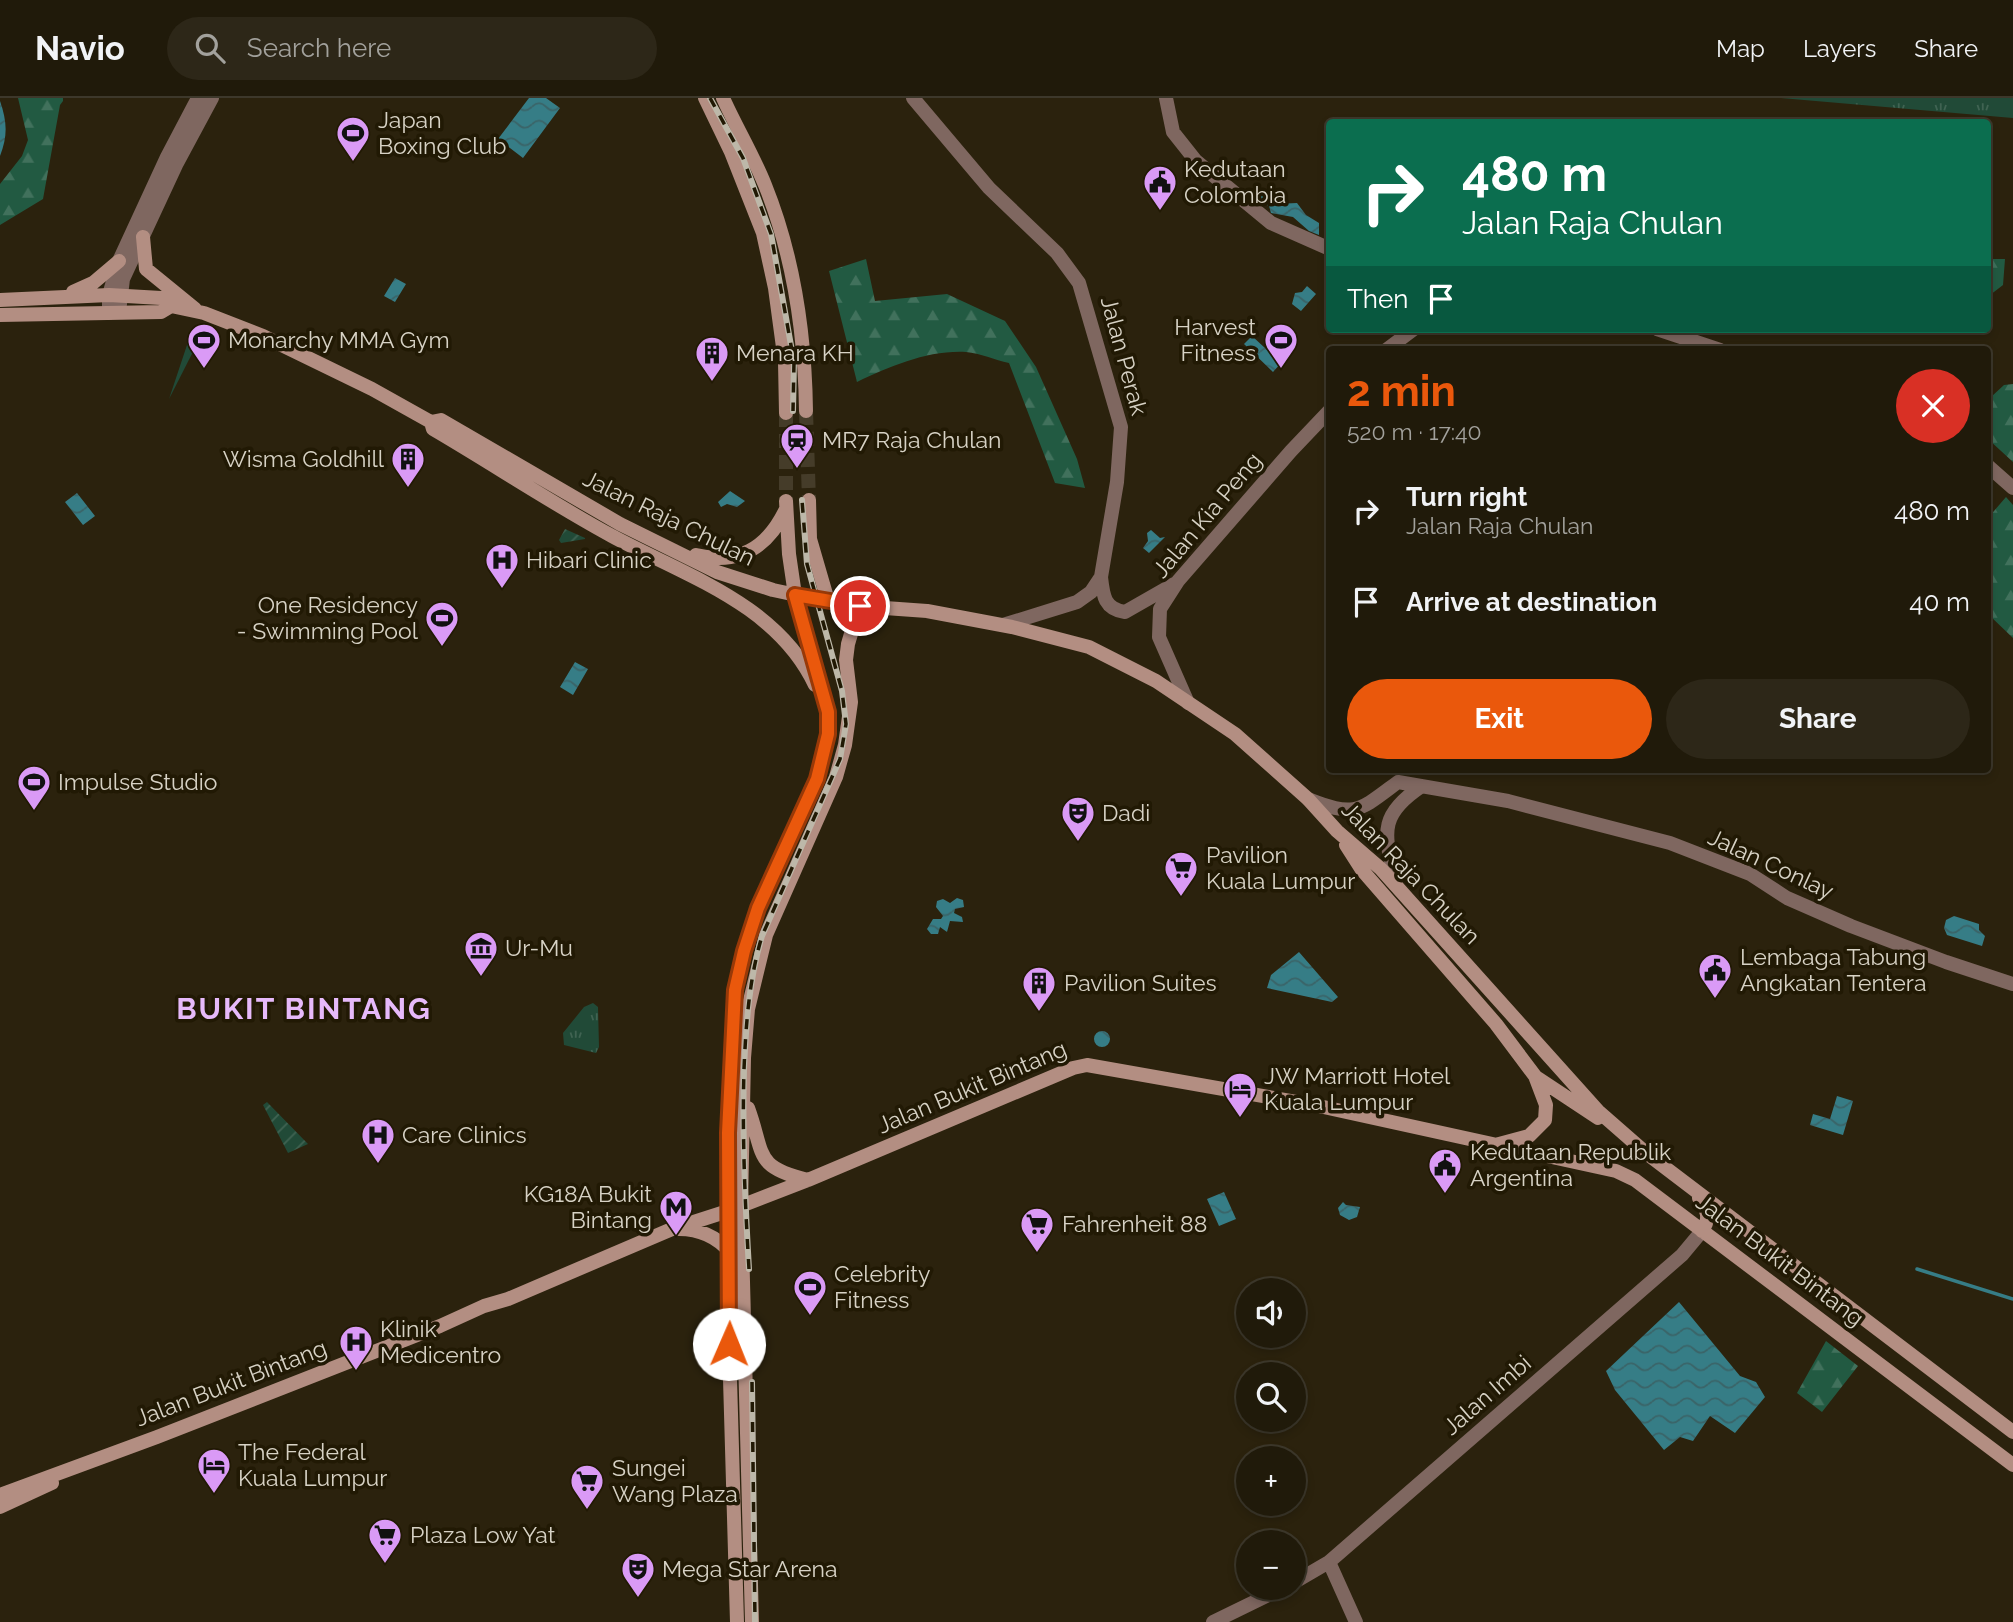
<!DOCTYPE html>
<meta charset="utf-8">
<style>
:root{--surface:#201a0a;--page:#2d2718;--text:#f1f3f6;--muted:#a2a19c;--line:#3d382b;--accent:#ea580c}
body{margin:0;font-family:Raleway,sans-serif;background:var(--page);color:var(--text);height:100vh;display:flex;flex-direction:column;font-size:26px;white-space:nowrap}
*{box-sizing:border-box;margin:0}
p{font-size:23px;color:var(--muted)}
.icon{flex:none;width:38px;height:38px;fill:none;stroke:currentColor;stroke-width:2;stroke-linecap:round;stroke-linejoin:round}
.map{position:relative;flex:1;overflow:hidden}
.drawer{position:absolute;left:1326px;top:248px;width:665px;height:427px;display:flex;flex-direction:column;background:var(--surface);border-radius:7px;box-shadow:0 4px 10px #0003,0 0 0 2px var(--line)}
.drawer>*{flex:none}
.hud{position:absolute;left:1326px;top:21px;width:665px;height:214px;border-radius:7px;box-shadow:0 4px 10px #0003,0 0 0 2px var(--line);background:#0b6e4f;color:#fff;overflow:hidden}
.tools{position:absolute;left:1236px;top:1180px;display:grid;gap:14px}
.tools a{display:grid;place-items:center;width:70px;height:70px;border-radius:50%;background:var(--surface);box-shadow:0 4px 10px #0003,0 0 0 2px var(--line);font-size:35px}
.pin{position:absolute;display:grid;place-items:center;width:60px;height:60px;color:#fff;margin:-30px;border:4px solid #fff;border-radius:50%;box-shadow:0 2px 7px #0007}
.me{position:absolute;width:77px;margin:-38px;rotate:1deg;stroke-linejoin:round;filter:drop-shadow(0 0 5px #0008)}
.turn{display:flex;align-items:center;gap:24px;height:147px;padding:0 21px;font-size:32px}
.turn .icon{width:91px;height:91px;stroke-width:2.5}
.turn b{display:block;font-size:49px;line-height:60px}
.then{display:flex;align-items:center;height:66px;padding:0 21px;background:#0003;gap:14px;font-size:26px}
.round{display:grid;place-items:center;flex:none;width:74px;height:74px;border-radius:37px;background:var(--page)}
.head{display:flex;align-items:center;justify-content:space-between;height:119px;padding:0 21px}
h1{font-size:42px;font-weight:700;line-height:52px;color:var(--accent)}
.cta{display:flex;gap:14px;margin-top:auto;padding:14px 21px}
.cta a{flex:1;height:80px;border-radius:42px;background:var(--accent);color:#fff;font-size:28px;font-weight:700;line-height:80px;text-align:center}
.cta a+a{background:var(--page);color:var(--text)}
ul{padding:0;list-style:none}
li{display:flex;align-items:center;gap:21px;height:91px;padding:0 21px}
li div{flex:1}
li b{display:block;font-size:26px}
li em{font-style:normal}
header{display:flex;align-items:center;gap:42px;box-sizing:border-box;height:98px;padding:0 35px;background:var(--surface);border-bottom:2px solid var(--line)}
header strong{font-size:33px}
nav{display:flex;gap:38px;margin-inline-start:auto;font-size:24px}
.search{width:490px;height:63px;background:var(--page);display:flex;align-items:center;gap:18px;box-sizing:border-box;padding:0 24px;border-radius:38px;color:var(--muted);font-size:26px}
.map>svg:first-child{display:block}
.grass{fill:#214a37}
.forest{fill:url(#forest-firs)}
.park{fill:url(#park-tufts)}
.garden{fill:url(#garden-furrows)}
.water{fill:url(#water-waves)}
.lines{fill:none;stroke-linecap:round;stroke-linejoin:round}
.stream{stroke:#367d86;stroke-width:3.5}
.secondary-tunnel{stroke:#453c29;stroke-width:14;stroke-dasharray:14 7;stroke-linecap:butt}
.tertiary{stroke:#7f6760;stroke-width:14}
.secondary{stroke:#b38e82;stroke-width:14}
.rail-casing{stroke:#bdb8a9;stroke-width:6}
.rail{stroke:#211904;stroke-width:3.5;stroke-dasharray:10;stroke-linecap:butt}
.route-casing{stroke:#983908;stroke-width:18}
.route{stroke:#ea580c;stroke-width:12}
.labels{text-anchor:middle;stroke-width:7;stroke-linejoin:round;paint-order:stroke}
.poi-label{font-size:23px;fill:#d7d2c5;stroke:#211904;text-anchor:start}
.street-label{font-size:23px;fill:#d7d2c5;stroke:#211904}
.district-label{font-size:30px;font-weight:bold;letter-spacing:2px;fill:#e6b9fa;stroke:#211904}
</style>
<header>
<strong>Navio</strong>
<div class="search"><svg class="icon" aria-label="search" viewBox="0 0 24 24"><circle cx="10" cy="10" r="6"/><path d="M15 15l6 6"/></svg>Search here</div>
<nav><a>Map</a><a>Layers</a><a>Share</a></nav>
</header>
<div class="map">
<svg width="2013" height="1524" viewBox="0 0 2013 1524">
<defs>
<pattern id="forest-firs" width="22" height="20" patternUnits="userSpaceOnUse" patternTransform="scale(1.75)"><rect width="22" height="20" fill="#225a42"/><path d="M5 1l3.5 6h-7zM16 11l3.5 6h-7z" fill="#41715c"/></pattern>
<pattern id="park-tufts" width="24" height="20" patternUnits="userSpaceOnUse" patternTransform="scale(1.75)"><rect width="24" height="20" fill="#214a37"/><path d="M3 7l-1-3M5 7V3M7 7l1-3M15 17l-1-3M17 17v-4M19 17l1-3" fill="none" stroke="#406352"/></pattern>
<pattern id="garden-furrows" width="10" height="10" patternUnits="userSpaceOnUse" patternTransform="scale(1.75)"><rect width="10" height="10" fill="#214a37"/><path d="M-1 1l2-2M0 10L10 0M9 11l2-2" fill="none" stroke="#406352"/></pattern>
<pattern id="water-waves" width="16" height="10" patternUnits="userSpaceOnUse" patternTransform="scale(1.75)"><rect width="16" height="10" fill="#367d86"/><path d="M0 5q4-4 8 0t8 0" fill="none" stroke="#3a6468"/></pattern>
</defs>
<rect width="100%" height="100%" fill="#2b220d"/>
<!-- grass -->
<path class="grass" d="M189 241 198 244 169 301Z"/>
<!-- forest -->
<path class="forest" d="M18 0H63V3L60 7 43 101 0 127V86L22 58 28 42Z
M866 161 875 203 947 196 1005 223 1036 269 1077 361 1085 390 1055 385 1009 265C995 262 980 255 966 254 928 252 891 268 857 284L829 173Z
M1988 161H2005L2003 187 1990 197 1988 196Z
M2013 286V364L1988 341V298L1991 299 2004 287Z
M2006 399 2013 407V540L1988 516V420Z
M1826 1243 1858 1268 1822 1314 1797 1295Z"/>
<!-- park -->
<path class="park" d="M1781 0H2013V20Z
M593 905 598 909 599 949 596 955 564 947 563 935 584 909Z"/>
<!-- garden -->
<path class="garden" d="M565 431 585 440V441L561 445 559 442Z
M267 1004 308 1046 288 1055 263 1007Z"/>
<!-- water -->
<path class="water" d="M529 0H546L560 10 523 60 498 41Z
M0 3C7 23 8 38 0 58Z
M1265 94 1267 99 1276 106 1297 105 1306 117 1319 125V137L1309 133 1293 119 1271 115 1269 108 1257 102 1258 95Z
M395 180 406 186 395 204 384 198Z
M1307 188 1316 196 1301 213 1292 206 1295 195 1302 194Z
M1252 238 1281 265 1273 274 1244 246Z
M730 393 745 403 737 409 727 406 721 409 718 404Z
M77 395 95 418 83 427 65 404Z
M1151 432 1160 440 1165 439 1149 455 1143 450 1148 443 1147 435Z
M575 564 588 571 573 597 560 589Z
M957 800 963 802 964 809 955 811 954 815 962 819 963 824 950 823 947 834 940 829 938 836H931L927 831 933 821H941L943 818 936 809 937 803 943 801 950 805Z
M1954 818 1979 826V832L1985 838 1982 848 1947 837 1944 830 1946 822Z
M1299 854 1338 899 1332 904 1267 890 1271 877Z
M1094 941a8 8 0 1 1 16 0a8 8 0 1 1-16 0Z
M1837 998 1853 1003 1843 1037 1810 1027 1813 1016 1830 1021Z
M1224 1094 1236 1121 1219 1128 1207 1101Z
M1343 1104 1346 1107 1360 1109 1357 1119 1349 1122 1340 1117 1338 1110Z
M1679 1204 1740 1278 1756 1284 1765 1299 1735 1335 1710 1318 1693 1343 1680 1339 1664 1352 1615 1292 1606 1273Z"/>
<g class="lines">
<!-- stream -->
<path class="stream" d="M1917 1171 2013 1201"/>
<!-- secondary-tunnel -->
<path class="secondary-tunnel" d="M806 313 809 402
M786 315V403"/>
<!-- tertiary -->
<path class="tertiary" d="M913 0 989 90 1057 155 1079 185 1121 329 1117 384 1101 479 1091 494 1077 504 1003 527
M1166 0 1173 34 1196 63 1271 125 1330 151
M119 214 123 181 176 67 212 0
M109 215V197L119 163 167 59 198 0
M1657 231 1720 252
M1386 252 1414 231
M1988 368 2013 390
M1101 479C1103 497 1104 511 1125 514L1174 486
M1188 605 1159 539 1160 511 1178 483 1291 353 1330 312
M1308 701C1356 720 1359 713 1398 684L1508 703 1670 745 1750 776 1787 800 1851 828 1946 864 2013 886
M1396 787C1386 738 1375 719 1422 688
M1329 1464 1356 1524
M1293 1485 1329 1464 1682 1157 1702 1133
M1213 1524 1285 1489"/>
<!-- secondary -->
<path class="secondary" d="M705 0 731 54 763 135 775 190 785 264 786 315
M723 0C736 29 753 57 765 87 794 159 805 236 806 313
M143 139 146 171 195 211
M73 194 93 185 119 163
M0 202 109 197 161 200 171 208 204 215 263 238 372 291 431 324 433 331C493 366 551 405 612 438 686 478 777 506 815 587
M0 217 161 214 171 208
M431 324 441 322 620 426 717 474 773 492 843 507 927 513 1012 529 1089 549 1156 583 1235 636 1308 701 1337 733 1381 771 1598 1013 1646 1055 2013 1334
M809 402 810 441 828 503
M696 457C738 467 767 451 786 411
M1346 747 1362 772 1496 926 1535 978 1546 1007 1545 1022 1529 1038 1499 1046
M1536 979 1598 1020
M748 1010C765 1056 753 1069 808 1082
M1699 1100C1707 1112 1711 1120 1702 1133
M679 1131C700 1131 717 1139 730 1154
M0 1397 157 1339 440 1228 484 1208 508 1201 672 1131 728 1113 808 1082 1073 970 1087 967 1319 1008 1616 1073 1635 1082 2013 1367
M0 1409 52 1385
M737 1524 729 1246 728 1113V1035L735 892 744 854 758 810 817 681 828 636V614L795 497 789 456 786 403
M752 1524 741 1108 744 960 748 911 766 837 836 679 845 647 851 604 846 562 848 546 853 529 860 517 876 510"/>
<defs>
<path id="rail" d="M710 0 743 60 771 136 794 264 793 313
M749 1171C745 1104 742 1038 744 971 746 925 749 882 762 838L840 661 846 626 842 593 807 466 802 402
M752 1284 755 1524"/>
</defs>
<!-- rail casing -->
<use href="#rail" class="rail-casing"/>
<!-- rail -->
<use href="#rail" class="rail"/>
</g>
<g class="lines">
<defs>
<path id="route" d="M729 1246 728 1035 735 892 744 853 758 810 817 681 828 636V614L795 497 860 508"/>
</defs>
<!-- route casing -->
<use href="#route" class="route-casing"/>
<!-- route -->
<use href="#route" class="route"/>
</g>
<!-- icons -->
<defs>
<symbol id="stadium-pin" viewBox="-11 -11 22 30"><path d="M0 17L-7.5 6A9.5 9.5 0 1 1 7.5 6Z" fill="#da9af6" stroke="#211904"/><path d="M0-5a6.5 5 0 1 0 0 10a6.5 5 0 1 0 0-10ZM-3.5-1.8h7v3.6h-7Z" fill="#111"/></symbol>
<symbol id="civic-pin" viewBox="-11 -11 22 30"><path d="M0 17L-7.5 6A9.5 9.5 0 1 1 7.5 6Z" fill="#da9af6" stroke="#211904"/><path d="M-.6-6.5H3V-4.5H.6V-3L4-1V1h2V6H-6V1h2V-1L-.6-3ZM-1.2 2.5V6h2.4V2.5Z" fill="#111"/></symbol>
<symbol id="building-pin" viewBox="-11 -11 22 30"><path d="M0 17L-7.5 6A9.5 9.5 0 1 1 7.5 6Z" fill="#da9af6" stroke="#211904"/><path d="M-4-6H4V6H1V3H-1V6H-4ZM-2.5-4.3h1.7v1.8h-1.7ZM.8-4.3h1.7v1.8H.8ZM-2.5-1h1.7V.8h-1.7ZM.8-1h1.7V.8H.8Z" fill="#111"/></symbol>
<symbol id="station-pin" viewBox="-11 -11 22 30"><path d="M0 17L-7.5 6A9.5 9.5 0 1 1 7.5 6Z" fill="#da9af6" stroke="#211904"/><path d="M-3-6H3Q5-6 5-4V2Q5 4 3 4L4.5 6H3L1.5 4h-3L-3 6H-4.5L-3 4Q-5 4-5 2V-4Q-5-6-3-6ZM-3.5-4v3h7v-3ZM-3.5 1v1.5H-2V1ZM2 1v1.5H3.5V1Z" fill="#111"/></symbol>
<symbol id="hospital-pin" viewBox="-11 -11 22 30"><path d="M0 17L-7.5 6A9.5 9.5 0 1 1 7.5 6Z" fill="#da9af6" stroke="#211904"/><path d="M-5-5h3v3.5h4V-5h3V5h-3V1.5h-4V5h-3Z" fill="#111"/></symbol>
<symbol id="theatre-pin" viewBox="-11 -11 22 30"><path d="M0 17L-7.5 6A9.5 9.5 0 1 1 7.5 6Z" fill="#da9af6" stroke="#211904"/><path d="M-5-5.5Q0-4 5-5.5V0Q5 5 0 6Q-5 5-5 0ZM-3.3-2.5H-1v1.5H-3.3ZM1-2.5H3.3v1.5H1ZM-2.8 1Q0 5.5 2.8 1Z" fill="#111"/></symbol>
<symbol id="supermarket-pin" viewBox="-11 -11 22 30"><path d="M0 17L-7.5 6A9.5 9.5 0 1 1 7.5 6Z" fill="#da9af6" stroke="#211904"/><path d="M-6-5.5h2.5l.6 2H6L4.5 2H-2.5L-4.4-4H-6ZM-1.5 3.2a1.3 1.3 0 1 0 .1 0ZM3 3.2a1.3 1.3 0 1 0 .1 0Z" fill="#111"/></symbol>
<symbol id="museum-pin" viewBox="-11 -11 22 30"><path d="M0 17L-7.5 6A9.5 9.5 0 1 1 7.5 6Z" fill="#da9af6" stroke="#211904"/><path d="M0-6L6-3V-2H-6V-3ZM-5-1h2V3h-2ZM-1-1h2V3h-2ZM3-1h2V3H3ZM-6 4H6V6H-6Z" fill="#111"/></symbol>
<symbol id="hotel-pin" viewBox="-11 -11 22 30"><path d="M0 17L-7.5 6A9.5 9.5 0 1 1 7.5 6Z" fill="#da9af6" stroke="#211904"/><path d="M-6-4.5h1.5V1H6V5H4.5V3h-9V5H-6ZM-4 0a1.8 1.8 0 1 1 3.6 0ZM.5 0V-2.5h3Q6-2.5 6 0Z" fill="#111"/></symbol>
<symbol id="metro-pin" viewBox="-11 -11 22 30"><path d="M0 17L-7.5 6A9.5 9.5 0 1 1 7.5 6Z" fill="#da9af6" stroke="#211904"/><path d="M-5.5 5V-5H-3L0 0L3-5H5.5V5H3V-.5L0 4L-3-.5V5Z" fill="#111"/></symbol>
</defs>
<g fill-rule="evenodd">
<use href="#stadium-pin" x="334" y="16" width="38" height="52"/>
<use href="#civic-pin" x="1141" y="65" width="38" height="52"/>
<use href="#stadium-pin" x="185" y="223" width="38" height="52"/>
<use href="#stadium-pin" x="1262" y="223" width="38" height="52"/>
<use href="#building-pin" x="693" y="236" width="38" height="52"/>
<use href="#station-pin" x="778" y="323" width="38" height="52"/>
<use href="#building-pin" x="389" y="342" width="38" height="52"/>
<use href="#hospital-pin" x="483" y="443" width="38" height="52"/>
<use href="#stadium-pin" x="423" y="501" width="38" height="52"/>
<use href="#stadium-pin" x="15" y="665" width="38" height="52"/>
<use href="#theatre-pin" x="1059" y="696" width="38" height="52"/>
<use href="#supermarket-pin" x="1162" y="751" width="38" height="52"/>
<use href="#museum-pin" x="462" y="831" width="38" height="52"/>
<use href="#civic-pin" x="1696" y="853" width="38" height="52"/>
<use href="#building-pin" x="1020" y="866" width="38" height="52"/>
<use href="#hotel-pin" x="1221" y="972" width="38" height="52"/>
<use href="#hospital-pin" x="359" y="1018" width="38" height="52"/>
<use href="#civic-pin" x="1426" y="1048" width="38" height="52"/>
<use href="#metro-pin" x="657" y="1090" width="38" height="52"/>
<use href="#supermarket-pin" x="1018" y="1107" width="38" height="52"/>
<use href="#stadium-pin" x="791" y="1170" width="38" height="52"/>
<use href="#hospital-pin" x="337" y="1225" width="38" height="52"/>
<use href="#hotel-pin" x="195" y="1348" width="38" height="52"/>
<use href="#supermarket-pin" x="568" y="1364" width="38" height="52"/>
<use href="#supermarket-pin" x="366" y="1418" width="38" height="52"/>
<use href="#theatre-pin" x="619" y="1452" width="38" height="52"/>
</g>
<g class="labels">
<!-- poi labels -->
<g class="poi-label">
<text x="378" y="30">Japan<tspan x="378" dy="26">Boxing Club</tspan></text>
<text x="1184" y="79">Kedutaan<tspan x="1184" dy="26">Colombia</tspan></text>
<text x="1256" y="237" text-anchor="end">Harvest<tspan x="1256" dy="26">Fitness</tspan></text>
<text x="228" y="250">Monarchy MMA Gym</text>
<text x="736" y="263">Menara KH</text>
<text x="822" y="350">MR7 Raja Chulan</text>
<text x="384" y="369" text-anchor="end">Wisma Goldhill</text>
<text x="526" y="470">Hibari Clinic</text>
<text x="418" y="515" text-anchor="end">One Residency<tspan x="418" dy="26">- Swimming Pool</tspan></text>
<text x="58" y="692">Impulse Studio</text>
<text x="1102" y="723">Dadi</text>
<text x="1206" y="765">Pavilion<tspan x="1206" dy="26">Kuala Lumpur</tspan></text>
<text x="505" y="858">Ur-Mu</text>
<text x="1740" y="867">Lembaga Tabung<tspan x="1740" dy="26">Angkatan Tentera</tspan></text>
<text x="1064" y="893">Pavilion Suites</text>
<text x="1264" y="986">JW Marriott Hotel<tspan x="1264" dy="26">Kuala Lumpur</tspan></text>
<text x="402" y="1045">Care Clinics</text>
<text x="1470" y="1062">Kedutaan Republik<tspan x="1470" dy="26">Argentina</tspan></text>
<text x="652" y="1104" text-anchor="end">KG18A Bukit<tspan x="652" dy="26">Bintang</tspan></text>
<text x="1062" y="1134">Fahrenheit 88</text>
<text x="834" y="1184">Celebrity<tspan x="834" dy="26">Fitness</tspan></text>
<text x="380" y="1239">Klinik<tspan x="380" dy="26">Medicentro</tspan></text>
<text x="238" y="1362">The Federal<tspan x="238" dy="26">Kuala Lumpur</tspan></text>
<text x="612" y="1378">Sungei<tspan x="612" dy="26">Wang Plaza</tspan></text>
<text x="410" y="1445">Plaza Low Yat</text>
<text x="662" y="1479">Mega Star Arena</text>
</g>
<!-- street labels -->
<g class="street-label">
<text transform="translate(1124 258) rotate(75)" y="8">Jalan Perak</text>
<text transform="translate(1207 417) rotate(-50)" y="8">Jalan Kia Peng</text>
<text transform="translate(669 420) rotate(26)" y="8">Jalan Raja Chulan</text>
<text transform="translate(1771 766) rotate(25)" y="8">Jalan Conlay</text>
<text transform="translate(1411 775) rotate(46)" y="8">Jalan Raja Chulan</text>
<text transform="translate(972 989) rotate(-23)" y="8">Jalan Bukit Bintang</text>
<text transform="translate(1780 1162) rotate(37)" y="8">Jalan Bukit Bintang</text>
<text transform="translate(231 1285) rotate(-21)" y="8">Jalan Bukit Bintang</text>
<text transform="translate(1487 1297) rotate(-41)" y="8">Jalan Imbi</text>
</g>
<!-- district labels -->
<g class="district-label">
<text x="304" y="921">BUKIT BINTANG</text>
</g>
</g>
</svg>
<div class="tools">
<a><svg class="icon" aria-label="sound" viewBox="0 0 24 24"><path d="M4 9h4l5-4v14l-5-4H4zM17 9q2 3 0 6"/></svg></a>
<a><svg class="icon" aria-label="search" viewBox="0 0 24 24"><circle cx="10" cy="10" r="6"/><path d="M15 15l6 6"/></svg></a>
<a>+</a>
<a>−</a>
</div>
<div class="pin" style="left:860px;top:508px;background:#d93025"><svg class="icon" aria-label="arrive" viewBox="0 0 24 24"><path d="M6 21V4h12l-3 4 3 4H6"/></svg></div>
<svg class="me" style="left:729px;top:1246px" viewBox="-20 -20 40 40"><circle r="19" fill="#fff"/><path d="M0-13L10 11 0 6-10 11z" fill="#ea580c"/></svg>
<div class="hud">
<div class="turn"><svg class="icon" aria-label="right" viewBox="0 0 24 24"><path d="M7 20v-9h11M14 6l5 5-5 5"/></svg><div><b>480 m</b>Jalan Raja Chulan</div></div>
<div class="then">Then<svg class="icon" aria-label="arrive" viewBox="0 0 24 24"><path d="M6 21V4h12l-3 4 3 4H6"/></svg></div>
</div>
<section class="drawer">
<div class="head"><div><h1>2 min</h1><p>520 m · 17:40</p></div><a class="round" style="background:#d93025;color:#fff"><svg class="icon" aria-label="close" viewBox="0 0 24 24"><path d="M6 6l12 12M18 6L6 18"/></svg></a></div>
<ul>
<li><svg class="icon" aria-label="right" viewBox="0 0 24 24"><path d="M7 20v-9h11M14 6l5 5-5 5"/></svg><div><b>Turn right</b><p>Jalan Raja Chulan</p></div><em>480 m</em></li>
<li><svg class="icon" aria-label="arrive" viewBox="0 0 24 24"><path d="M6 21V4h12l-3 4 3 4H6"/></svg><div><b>Arrive at destination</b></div><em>40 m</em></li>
</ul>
<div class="cta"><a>Exit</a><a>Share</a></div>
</section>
</div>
